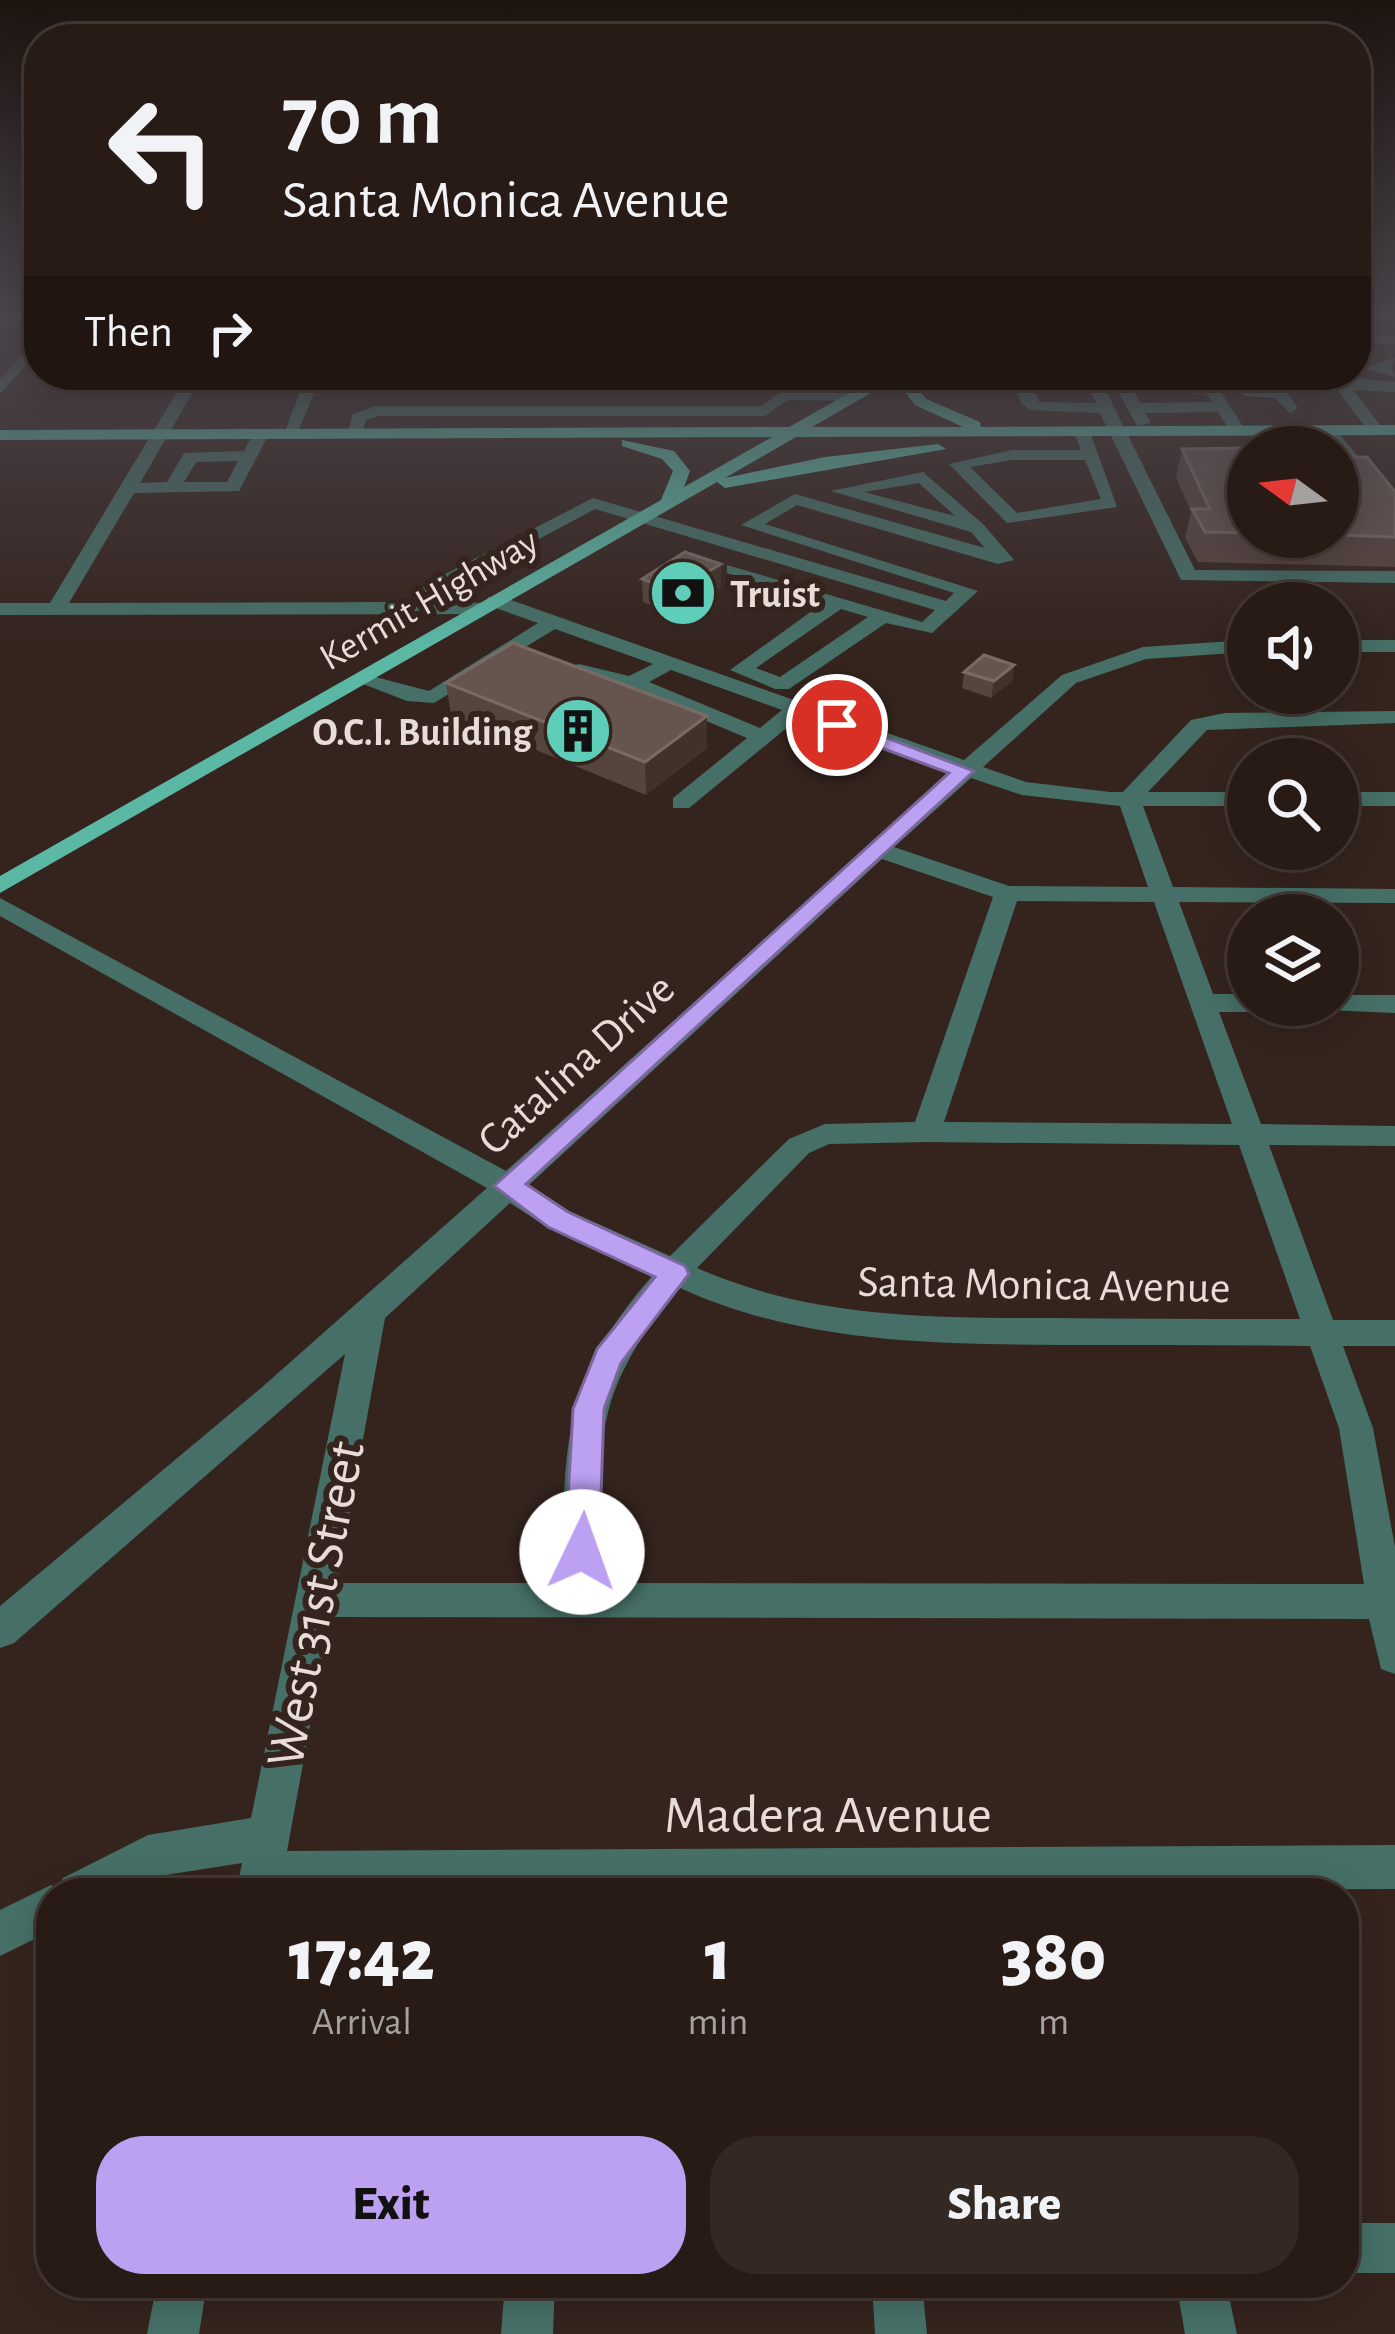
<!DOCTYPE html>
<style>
:root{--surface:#281b16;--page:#342823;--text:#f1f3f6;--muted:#a5a1a1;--line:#443935;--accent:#bca0f2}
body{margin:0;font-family:"Alegreya Sans",sans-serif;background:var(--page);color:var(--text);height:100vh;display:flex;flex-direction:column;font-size:45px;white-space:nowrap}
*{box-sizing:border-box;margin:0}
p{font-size:39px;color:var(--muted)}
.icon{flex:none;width:66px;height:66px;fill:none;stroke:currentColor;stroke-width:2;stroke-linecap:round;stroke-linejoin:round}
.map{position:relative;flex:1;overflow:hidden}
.details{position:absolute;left:36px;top:1878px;width:1323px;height:420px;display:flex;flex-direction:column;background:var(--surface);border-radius:48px;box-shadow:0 6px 30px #0003,0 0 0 3px var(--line)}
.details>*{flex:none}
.guide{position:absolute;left:24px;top:24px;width:1347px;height:366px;border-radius:48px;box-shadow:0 6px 30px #0003,0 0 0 3px var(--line);background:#281b16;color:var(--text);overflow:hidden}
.needle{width:78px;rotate:285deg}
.tools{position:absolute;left:1227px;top:426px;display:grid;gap:24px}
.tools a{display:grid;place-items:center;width:132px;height:132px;border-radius:50%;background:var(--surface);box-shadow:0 6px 30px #0003,0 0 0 3px var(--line);font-size:60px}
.pin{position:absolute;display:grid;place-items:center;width:102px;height:102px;color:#fff;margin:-51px;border:6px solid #fff;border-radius:50%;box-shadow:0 3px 12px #0007}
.me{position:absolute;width:132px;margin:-66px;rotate:3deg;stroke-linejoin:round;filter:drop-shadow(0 0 9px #0008)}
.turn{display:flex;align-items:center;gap:42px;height:252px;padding:0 60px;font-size:54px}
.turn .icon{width:156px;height:156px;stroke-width:2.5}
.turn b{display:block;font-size:84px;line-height:102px}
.then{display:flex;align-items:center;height:114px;padding:0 60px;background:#0003;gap:24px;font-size:45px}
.eta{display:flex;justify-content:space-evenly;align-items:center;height:204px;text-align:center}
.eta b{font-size:72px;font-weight:800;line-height:84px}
.button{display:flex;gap:24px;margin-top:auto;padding:24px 60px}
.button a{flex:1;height:138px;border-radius:48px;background:var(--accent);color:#111;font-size:48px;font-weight:800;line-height:138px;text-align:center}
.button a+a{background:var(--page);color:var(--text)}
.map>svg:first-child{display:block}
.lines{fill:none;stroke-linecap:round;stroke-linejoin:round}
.minor-tunnel{stroke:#50403a;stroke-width:16;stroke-dasharray:16 8;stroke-linecap:butt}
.minor{fill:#467067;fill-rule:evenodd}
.major{fill:#5bb8a5;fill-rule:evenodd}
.wall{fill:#56443e}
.shaded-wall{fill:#42312a}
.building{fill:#66554e;stroke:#7a6a64;stroke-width:3}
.route{fill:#bca0f2;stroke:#7a689d;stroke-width:3}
.labels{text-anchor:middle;stroke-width:12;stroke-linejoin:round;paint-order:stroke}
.far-poi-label{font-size:39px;font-weight:bold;fill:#e7dcd7;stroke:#35241e;text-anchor:start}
.far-street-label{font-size:39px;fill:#e7dcd7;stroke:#35241e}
.street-label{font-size:45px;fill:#e7dcd7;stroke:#35241e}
.near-street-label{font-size:54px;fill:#e7dcd7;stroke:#35241e}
</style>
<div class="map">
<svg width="1395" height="2334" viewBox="0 0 1395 2334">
<rect width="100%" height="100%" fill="#35241e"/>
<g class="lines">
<!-- minor-tunnel -->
<path class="minor-tunnel" d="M1194 379 1201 391"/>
<!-- minor -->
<path class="minor" d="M1356 336H1395V344H1356Z
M39 338V351L0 394V379Z
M1395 357 1391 367 1395 377 1363 368Z
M187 375H203L140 483 167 482 184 453 244 451 255 431 269 434 239 491 134 493 69 603 411 602 426 584 593 498 946 601 954 593 741 525 795 494 985 548 971 532 831 491 923 472 983 524 1014 560 998 564 797 505 765 524 978 591 932 633 886 623 789 689H775L730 670 823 603 727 573V565L922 622 935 610 595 509 440 592 432 602 487 603 488 597H502L964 760 1062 675 1143 647 1248 640V652L1146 659 1076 683 983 767 1026 782 1110 792H1123L1191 720 1225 713 1395 711V723L1207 730 1148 792H1248V806H1143L1173 887 1395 889V903L1179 902 1213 994H1248V1005H1260L1248 1012H1219L1261 1124 1395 1126V1146L1269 1145 1333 1320H1395V1346H1343L1373 1428 1395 1547V1674L1381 1669 1369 1619 330 1617 287 1851 1395 1845V1889L236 1893 242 1863 153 1877 122 1893H51V1931L0 1956V1910L51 1885 58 1888 63 1878 148 1835 251 1818 345 1354 14 1643 0 1648V1606L260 1389 487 1188 0 916V898L506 1171 952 771 800 717 689 808H673V798L747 738 625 687 572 674V666L579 664 629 676 653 664 555 629 434 703 407 701 350 679 360 673 429 691 538 623 490 606 482 614 0 615V603H50ZM238 461 227 482H184L196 462ZM919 483 955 516 864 492ZM841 609 868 617 780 677 756 668ZM671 670 782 710 760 728 649 682ZM971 778 1022 795 1120 806 1148 887 1009 886 894 847ZM882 859 993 897 915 1122 825 1124 789 1139 670 1256 569 1211 529 1185ZM1017 901 1154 902 1232 1124 944 1122ZM926 1142 1239 1145 1300 1319C1217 1319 1134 1319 1051 1318 930 1318 810 1318 697 1268L809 1153 829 1144ZM510 1203 547 1227 653 1275C558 1383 566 1448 561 1583H337L385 1318ZM680 1288C801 1343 929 1344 1060 1345 1143 1345 1226 1345 1310 1346L1339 1428 1364 1584 599 1583C601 1448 586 1398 680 1288Z
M306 375H322L297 434 283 437Z
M1014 375H1030L1039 402 1096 403 1082 375H1098L1195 570 1395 571V583L1181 580 1100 413 1030 410 1021 403Z
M1109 375H1125L1140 403 1212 402 1194 375H1210L1246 431 1232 434 1218 412 1145 413 1151 423 1137 426Z
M1229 375H1245L1254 388 1285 390 1298 408 1290 413 1275 398 1244 396Z
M1326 375 1395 382V392L1353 390 1384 430 1382 433H1370Z
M784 390 856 391 864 396 856 401 788 400 765 416H378L366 420 361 437 347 434 353 414 376 406H761Z
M1332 425 1395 501V518L1389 517 1324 430Z
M1082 427 1090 432 1117 507 1007 523 949 464 1012 450H1081L1074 432ZM1012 460H1085L1101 499 1017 513 970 467Z
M1338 640H1395V652H1338Z
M1338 792H1395V806H1338Z
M1338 995H1395V1013L1328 1010 1325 1005H1338Z
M1344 2223H1395V2273H1344Z
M157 2283H207L199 2334H147Z
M505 2283H555L553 2334H501Z
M872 2283H922L927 2334H875Z
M1176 2283H1226L1237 2334H1185Z"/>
<!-- major -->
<path class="major" d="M881 375H909L926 399 980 422 981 427 1395 425V435L796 437 725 478 825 457 938 444 946 449 725 488 717 482 0 893V876L661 500 673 471 662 459 622 446V440L674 451 690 471 684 487 772 437 0 440V430L789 427ZM895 379 915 405 963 427H812Z"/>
</g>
<!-- wall -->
<path class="wall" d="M1248 448V537H1338V448L1395 492V567L1198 562 1185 538 1191 512 1176 477 1182 449Z
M642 579 721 587 676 614 643 602Z
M1014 665 1012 681 991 698 962 688 964 672Z
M446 683 707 716V748L646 795 451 715Z"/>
<!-- shaded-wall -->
<path class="shaded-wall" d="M721 564V587L676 614V590Z
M1014 665 1012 681 991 698 994 681Z
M707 716V748L646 795 645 762Z"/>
<!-- building -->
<path class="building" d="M1248 448V533L1205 532 1192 509H1210L1182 449Z
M1338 448H1345L1353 457H1367L1395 492V537L1338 535Z
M685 552 721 564 676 590 642 579Z
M513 643 707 716 645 762 446 683Z
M984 655 1014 665 994 681 964 672Z"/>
<!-- sky -->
<linearGradient id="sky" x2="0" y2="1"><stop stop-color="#1d1410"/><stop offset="0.49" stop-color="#4b454c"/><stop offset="1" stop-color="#4b454c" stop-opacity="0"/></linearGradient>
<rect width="1395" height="647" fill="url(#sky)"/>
<!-- route -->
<path class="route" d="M837 719 974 771 526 1184 568 1212 685 1266 689 1274 621 1363 604 1409 599 1552 594 1563 582 1568 570 1563 565 1552 573 1409 597 1349 655 1277 548 1227 494 1186 949 773 830 729V721Z"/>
<!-- icons -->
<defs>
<symbol id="bank-disc" viewBox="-11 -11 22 22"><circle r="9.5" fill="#5eceb8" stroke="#35241e"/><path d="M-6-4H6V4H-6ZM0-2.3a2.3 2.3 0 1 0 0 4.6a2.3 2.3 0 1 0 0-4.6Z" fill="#111"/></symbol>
<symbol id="building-disc" viewBox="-11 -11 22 22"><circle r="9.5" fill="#5eceb8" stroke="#35241e"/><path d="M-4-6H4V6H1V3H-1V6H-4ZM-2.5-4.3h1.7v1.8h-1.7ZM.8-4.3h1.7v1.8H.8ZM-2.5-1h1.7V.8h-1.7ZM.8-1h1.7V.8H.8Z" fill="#111"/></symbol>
</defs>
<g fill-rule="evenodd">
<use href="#bank-disc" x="645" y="555" width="76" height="76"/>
<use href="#building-disc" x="540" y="693" width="76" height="76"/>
</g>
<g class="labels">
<!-- far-poi labels -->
<g class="far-poi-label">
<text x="730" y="607">Truist</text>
<text x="532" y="745" text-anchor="end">O.C.I. Building</text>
</g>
<!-- far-street labels -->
<g class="far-street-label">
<text transform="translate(428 598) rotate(-30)" y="14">Kermit Highway</text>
</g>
<!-- street labels -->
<g class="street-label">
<text transform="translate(575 1063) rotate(-42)" y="16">Catalina Drive</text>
<text transform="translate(1044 1283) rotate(1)" y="16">Santa Monica Avenue</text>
</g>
<!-- near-street labels -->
<g class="near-street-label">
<text transform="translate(314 1604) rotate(-79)" y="19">West 31st Street</text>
<text x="828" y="1832">Madera Avenue</text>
</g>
</g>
</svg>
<div class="tools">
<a><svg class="needle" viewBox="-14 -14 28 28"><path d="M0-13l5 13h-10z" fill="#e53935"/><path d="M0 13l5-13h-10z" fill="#a5a1a1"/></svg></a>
<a><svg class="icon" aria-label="sound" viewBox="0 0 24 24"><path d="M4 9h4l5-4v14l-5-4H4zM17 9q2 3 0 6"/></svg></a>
<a><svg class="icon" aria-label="search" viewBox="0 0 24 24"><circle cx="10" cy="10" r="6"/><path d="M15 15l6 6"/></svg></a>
<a><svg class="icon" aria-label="layers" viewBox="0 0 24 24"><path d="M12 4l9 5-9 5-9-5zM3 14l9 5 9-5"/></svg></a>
</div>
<div class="pin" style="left:837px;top:725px;background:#d93025"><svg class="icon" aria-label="arrive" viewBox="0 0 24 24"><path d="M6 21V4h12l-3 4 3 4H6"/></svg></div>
<svg class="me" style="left:582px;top:1552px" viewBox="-20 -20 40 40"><circle r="19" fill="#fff"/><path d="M0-13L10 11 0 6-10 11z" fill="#bca0f2"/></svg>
<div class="guide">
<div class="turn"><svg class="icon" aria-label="left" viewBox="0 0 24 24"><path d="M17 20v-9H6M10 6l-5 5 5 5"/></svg><div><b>70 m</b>Santa Monica Avenue</div></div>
<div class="then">Then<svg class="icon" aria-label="right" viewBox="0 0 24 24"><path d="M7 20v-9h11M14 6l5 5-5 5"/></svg></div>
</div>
<section class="details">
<div class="eta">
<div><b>17:42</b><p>Arrival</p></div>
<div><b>1</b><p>min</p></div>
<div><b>380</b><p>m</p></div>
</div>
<div class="button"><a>Exit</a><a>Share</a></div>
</section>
</div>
